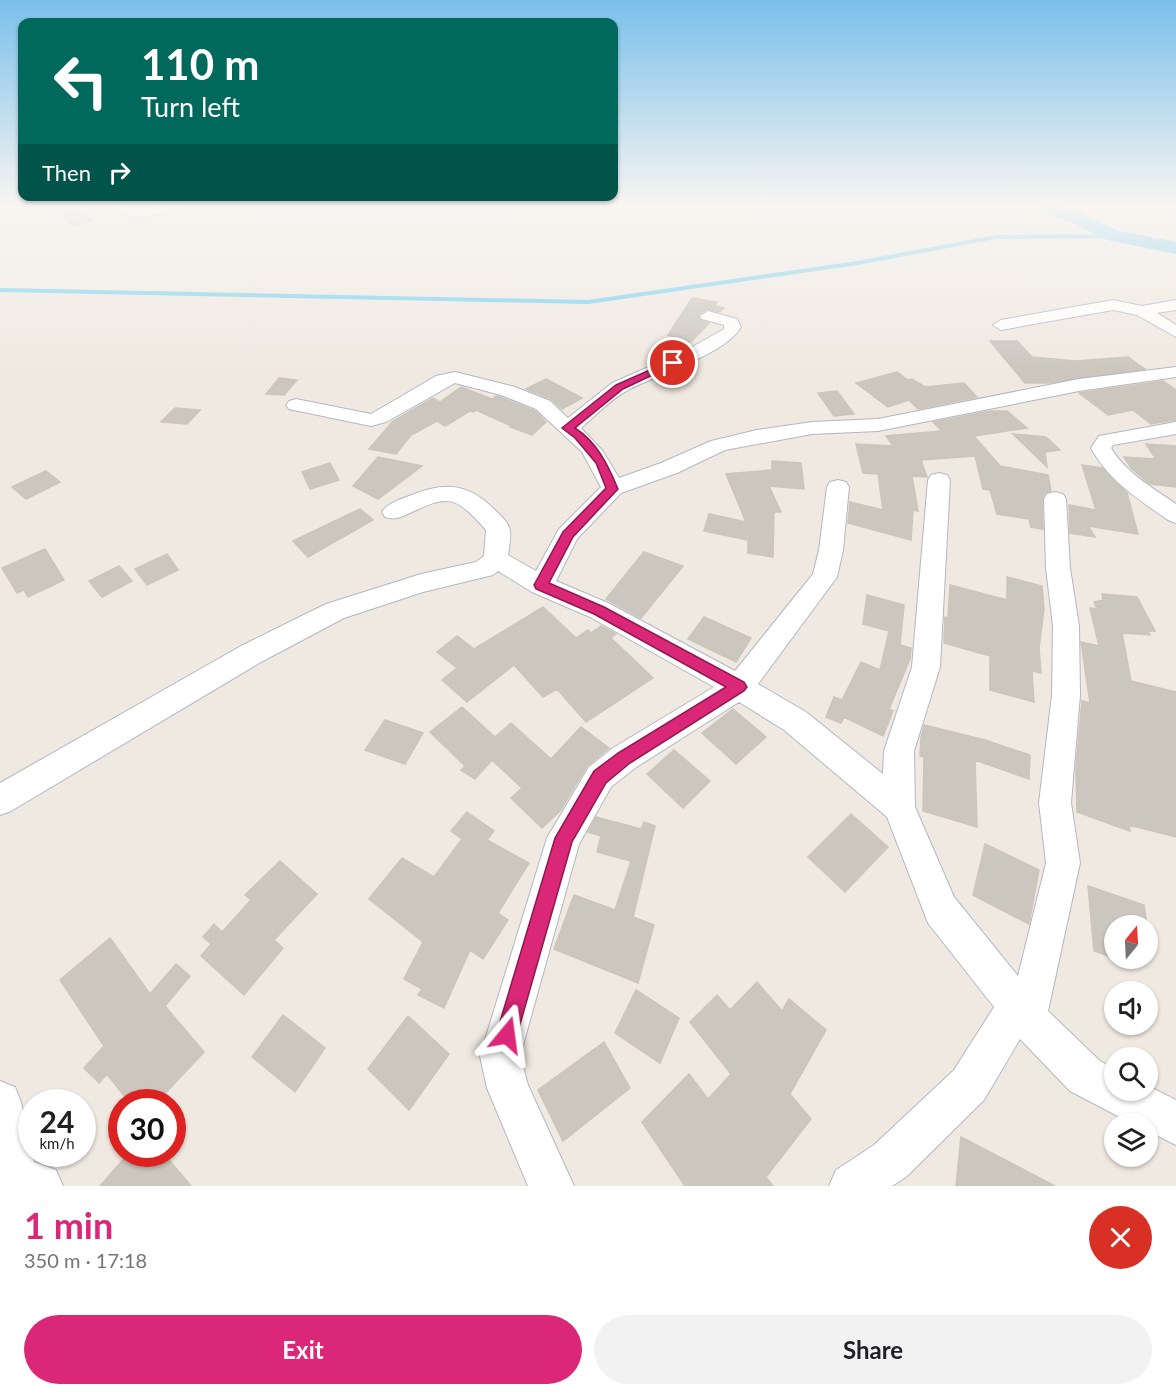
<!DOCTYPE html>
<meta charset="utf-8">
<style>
:root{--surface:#fff;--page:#f2f2f2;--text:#202124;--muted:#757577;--accent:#db2777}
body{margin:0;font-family:Lato,sans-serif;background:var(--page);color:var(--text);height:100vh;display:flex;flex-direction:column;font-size:22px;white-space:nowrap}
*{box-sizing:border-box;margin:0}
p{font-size:20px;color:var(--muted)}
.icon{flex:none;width:33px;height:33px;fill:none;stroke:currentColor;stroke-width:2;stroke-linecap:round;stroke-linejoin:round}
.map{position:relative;height:1186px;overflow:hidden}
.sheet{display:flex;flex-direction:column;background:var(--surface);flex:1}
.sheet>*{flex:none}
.hud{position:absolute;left:18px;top:18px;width:600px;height:183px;border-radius:12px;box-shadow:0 2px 4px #0004;background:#00695c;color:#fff;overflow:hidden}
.needle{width:39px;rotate:18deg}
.tools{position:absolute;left:1104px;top:915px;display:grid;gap:12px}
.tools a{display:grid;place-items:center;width:54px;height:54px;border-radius:50%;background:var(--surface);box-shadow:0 2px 4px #0004;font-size:30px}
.speed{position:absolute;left:18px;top:1089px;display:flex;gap:12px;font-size:30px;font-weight:700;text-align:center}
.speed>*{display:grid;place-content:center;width:78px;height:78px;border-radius:50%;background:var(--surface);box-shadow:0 2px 4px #0004;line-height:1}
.speed small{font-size:15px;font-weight:400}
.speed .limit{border:9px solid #d22;background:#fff;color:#111}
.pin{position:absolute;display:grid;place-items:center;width:51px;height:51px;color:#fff;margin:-26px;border:3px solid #fff;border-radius:50%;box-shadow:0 2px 6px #0007}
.me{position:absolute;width:66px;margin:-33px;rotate:16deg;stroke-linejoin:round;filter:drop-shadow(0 0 4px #0008)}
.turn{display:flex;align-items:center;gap:21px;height:126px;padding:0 24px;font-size:27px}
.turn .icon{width:78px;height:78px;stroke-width:2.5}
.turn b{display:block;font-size:42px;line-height:51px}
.then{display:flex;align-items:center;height:57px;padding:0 24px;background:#0003;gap:12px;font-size:22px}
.round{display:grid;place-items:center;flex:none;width:63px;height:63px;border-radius:32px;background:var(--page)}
.head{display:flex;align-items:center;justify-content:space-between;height:102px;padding:0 24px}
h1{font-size:36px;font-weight:700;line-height:45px;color:var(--accent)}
.primary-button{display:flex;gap:12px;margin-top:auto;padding:12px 24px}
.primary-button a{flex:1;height:69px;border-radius:36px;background:var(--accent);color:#fff;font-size:24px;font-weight:700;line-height:69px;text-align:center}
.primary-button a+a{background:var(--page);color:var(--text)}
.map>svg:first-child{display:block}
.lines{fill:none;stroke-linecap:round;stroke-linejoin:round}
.stream{stroke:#75cff0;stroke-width:4}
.river{fill:#75cff0;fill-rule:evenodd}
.building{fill:#cbc7bf;stroke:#cbc5ba;stroke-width:1.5}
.minor-casing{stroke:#b4b7c1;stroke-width:2}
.minor{fill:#fff;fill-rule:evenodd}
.route{fill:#db2777;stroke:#8e194d;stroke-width:1.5}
</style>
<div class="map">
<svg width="1176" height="1186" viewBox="0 0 1176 1186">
<rect width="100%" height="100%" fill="#efe9e1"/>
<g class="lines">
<!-- stream -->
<path class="stream" d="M0 290 588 302 857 263 996 237 1114 236"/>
<!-- river -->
<path class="river" d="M1036 206H1063L1119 231 1176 242V254L1107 240 1069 221 1039 210Z"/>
</g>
<!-- building -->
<path class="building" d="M76 207 91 221 73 226 58 211Z
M692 298 717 302 715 306 724 308 720 312 707 309 699 314 700 320 709 323 691 342 668 335Z
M990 341H1017L1032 357 1076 361 1128 357 1145 369 1048 383H1025Z
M897 372 908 380 912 379 925 387 964 383 977 397 918 409 909 400 888 407 856 383Z
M279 378 297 380 284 395 266 394Z
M546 379 582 398 562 409 551 399 526 389Z
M1163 381 1176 390V420L1151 424 1133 410 1108 415 1079 393Z
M461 387 492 399 496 396 500 397 535 411 546 422 532 435 510 427 511 426 476 410 474 412 470 411 445 426 437 421 411 435 396 454 369 449 393 421 433 398 440 402Z
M837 391 854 414 834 416 818 393Z
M175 408 200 410 187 424 161 422Z
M990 411H1007L1027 428 974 436 1000 466 1048 475 1051 491 1045 493 1042 499 1043 529 1031 527 1029 519 997 514 990 490 983 489 975 456 921 460 927 477 912 476 918 511 913 510 911 540 848 523 850 502 883 510 878 474 863 473 856 444 893 446 886 436 942 431 933 422Z
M1013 434 1046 437 1060 450 1045 452 1047 467Z
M1146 444 1176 446V487L1150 484 1131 468 1124 457 1156 459Z
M378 457 422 466 378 499 353 486Z
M772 461 801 463 804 489 769 486 781 512H774L773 557 748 553V540L704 531 709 514 746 522 726 474 772 470Z
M330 463 339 480 310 489 302 472Z
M1082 465 1102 468 1127 493 1138 534 1088 526 1095 537 1070 533 1069 505 1096 510Z
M46 471 60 482 26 499 12 487Z
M360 509 373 520 308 557 293 541Z
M45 549 64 580 28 597 24 590 17 593 2 568Z
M644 552 683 566 641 618 606 599Z
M167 554 178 570 147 585 135 569Z
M119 566 132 581 102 597 89 581Z
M1007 577 1042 586 1044 609 1039 648 1041 673 1032 671 1034 702 990 690V656L944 643 945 617 948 618 950 585 1007 600Z
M1102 594 1137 597 1155 631H1148L1150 635 1122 633 1131 681 1176 692V837L1129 825 1130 831 1077 812 1076 767 1082 701 1090 703 1081 642 1099 646 1090 608 1097 609 1094 602 1103 600Z
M867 595 904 605 900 645 911 648 910 659 889 709 893 711 883 736 844 717 841 723 826 717 834 697 842 700 861 662 880 670 889 631 863 624Z
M543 607 576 638 588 630 591 633 601 626 616 634 611 638 653 678 586 722 557 689 543 697 514 665 467 702 442 680 457 668 437 652 457 636 474 649Z
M704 617 751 638 736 662 688 639Z
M462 707 495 737 511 723 551 759 581 727 609 748 587 766 560 811 542 828 511 798 522 788 492 760 475 779 461 770 465 766 430 732Z
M733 709 766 737 736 764 702 733Z
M385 720 423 733 405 764 365 750Z
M924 725 985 740 1030 755 1029 779 975 760 977 827 923 811 924 757 920 756 921 737Z
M674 750 710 781 683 808 647 774Z
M467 812 494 831 487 840 529 863 498 913 508 920 483 959 470 950 444 1008 418 995 422 989 404 979 423 942 369 899 402 858 434 877 462 839 451 831Z
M851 814 888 847 845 892 808 857Z
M596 817 641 829 644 822 655 826 633 917 654 925 638 983 554 949 574 895 615 910 631 861 597 852 601 836 588 832Z
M985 844 1039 870 1029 924 973 895Z
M280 861 317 894 274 940 283 948 244 995 201 956 211 944 203 937 214 924 222 932 251 900 245 895Z
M1088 886 1144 905 1147 926H1114V958L1094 951Z
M110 938 150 994 176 964 190 976 165 1006 204 1052 157 1102H129L107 1074 99 1083 84 1068 104 1046 60 980Z
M757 982 782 1011 789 999 826 1030 790 1094 811 1119 766 1177 773 1186H685L642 1122 689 1074 708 1099 731 1074 690 1022 717 995 730 1010Z
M636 990 679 1018 660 1063 615 1033Z
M283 1015 325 1048 295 1092 252 1057Z
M408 1016 449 1054 409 1110 368 1069Z
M604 1042 630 1088 563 1141 538 1090Z
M961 1137 1055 1186H956Z
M128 1154H164L191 1186H100Z"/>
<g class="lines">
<defs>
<path id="minor" d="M112 206H126L132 210 152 206H181L175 210C154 214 128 225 112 206Z
M1113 300 1142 306 1176 300V310L1157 313 1176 325V337L1137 315 1113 310 1001 330 993 325 1001 320Z
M708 311 737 319 741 327C726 354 656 375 628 390 611 399 595 416 581 428L602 450 619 478 661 463 711 441 757 430 812 422 878 419 1079 379 1176 367V377L1079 391 878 431 812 434 725 450 677 473 621 493 577 539 556 581 608 603 735 671 813 574 819 550 827 487 830 482 838 480 846 482 849 487 843 550 837 577 758 684 806 712 883 774 884 751 912 667 928 480 931 475 939 473 947 475 950 480 940 667 914 751 915 807 954 897 1018 976 1046 863 1039 803 1052 695 1053 626 1046 568 1044 499 1047 494 1055 492 1063 494 1066 499 1070 568 1079 626 1080 695 1071 803 1080 863 1048 1011 1100 1061 1114 1069V1090H1148V1086L1176 1100V1145L1148 1131V1124H1133L1070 1091 1020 1039 984 1100 906 1177 892 1186H829L836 1170 874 1145 954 1070 994 1007 928 923 887 817 784 730 739 702 635 768 611 787 579 844 520 1056 528 1085 574 1186H528L487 1088 480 1056 547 838 589 767 613 748 714 687 590 617 532 592 498 571 493 575 423 592 344 618 261 662 11 811 0 815V783L241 646 326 604 421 574 476 562 484 556 486 530C455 495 449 494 408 514 399 518 394 520 385 517L382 512C387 503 400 500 409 496 443 482 467 482 494 509 499 514 507 521 509 527 512 535 509 547 508 555L536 571 559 529 601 487 582 452 536 409 501 395 455 383 386 422 371 426 289 409 286 405 289 401 296 399 371 414 436 376 455 372 515 387 550 401 568 418 612 383 685 351 724 329V325L702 319 700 316Z
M1176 422V434L1113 445 1111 448C1126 473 1153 488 1176 504V523L1168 520C1138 499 1109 481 1091 448L1099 436Z
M0 1081 15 1087 21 1102 34 1162 56 1170 63 1186H0Z"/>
</defs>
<!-- minor casing -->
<use href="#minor" class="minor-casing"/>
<!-- minor -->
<use href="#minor" class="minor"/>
</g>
<!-- sky -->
<linearGradient id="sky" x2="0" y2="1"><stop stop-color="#7abfeb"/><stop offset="0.55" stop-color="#f8f5f2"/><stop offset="1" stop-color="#f8f5f2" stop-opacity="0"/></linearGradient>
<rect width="1176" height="372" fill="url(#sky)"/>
<!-- route -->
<path class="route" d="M670 361 678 363 623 389 575 428C597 442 608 465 618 489L573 537 549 583 604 607 744 682 747 687 744 691 630 763 606 783 572 842 517 1035 514 1042 507 1045 499 1042 496 1035 555 838 594 771 618 753 726 687 594 614 536 589 534 585 563 532 606 488 596 463 575 438 562 428 616 385Z"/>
</svg>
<div class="tools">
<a><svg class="needle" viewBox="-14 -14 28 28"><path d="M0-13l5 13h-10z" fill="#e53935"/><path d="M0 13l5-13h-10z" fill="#757577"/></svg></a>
<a><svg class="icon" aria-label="sound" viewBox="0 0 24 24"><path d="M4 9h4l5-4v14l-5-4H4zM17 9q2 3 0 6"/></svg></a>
<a><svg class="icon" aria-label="search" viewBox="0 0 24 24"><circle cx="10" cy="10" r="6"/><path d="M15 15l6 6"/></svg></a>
<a><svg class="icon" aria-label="layers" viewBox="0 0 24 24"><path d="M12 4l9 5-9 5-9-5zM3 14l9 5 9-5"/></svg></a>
</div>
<div class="speed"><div>24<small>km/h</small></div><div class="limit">30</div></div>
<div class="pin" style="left:673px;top:363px;background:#d93025"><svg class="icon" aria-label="arrive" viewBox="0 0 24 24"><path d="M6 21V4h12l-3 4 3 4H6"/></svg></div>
<svg class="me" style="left:507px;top:1035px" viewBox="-20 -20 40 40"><path d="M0-17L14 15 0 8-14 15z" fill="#db2777" stroke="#fff" stroke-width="4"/></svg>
<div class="hud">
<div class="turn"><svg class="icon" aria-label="left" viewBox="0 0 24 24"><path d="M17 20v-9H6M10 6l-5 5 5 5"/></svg><div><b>110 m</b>Turn left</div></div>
<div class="then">Then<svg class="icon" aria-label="right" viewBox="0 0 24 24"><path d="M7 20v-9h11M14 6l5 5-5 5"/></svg></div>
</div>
</div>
<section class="sheet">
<div class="head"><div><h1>1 min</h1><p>350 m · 17:18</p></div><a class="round" style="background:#d93025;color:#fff"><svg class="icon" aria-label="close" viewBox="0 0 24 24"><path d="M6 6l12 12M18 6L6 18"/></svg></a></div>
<div class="primary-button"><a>Exit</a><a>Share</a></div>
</section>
